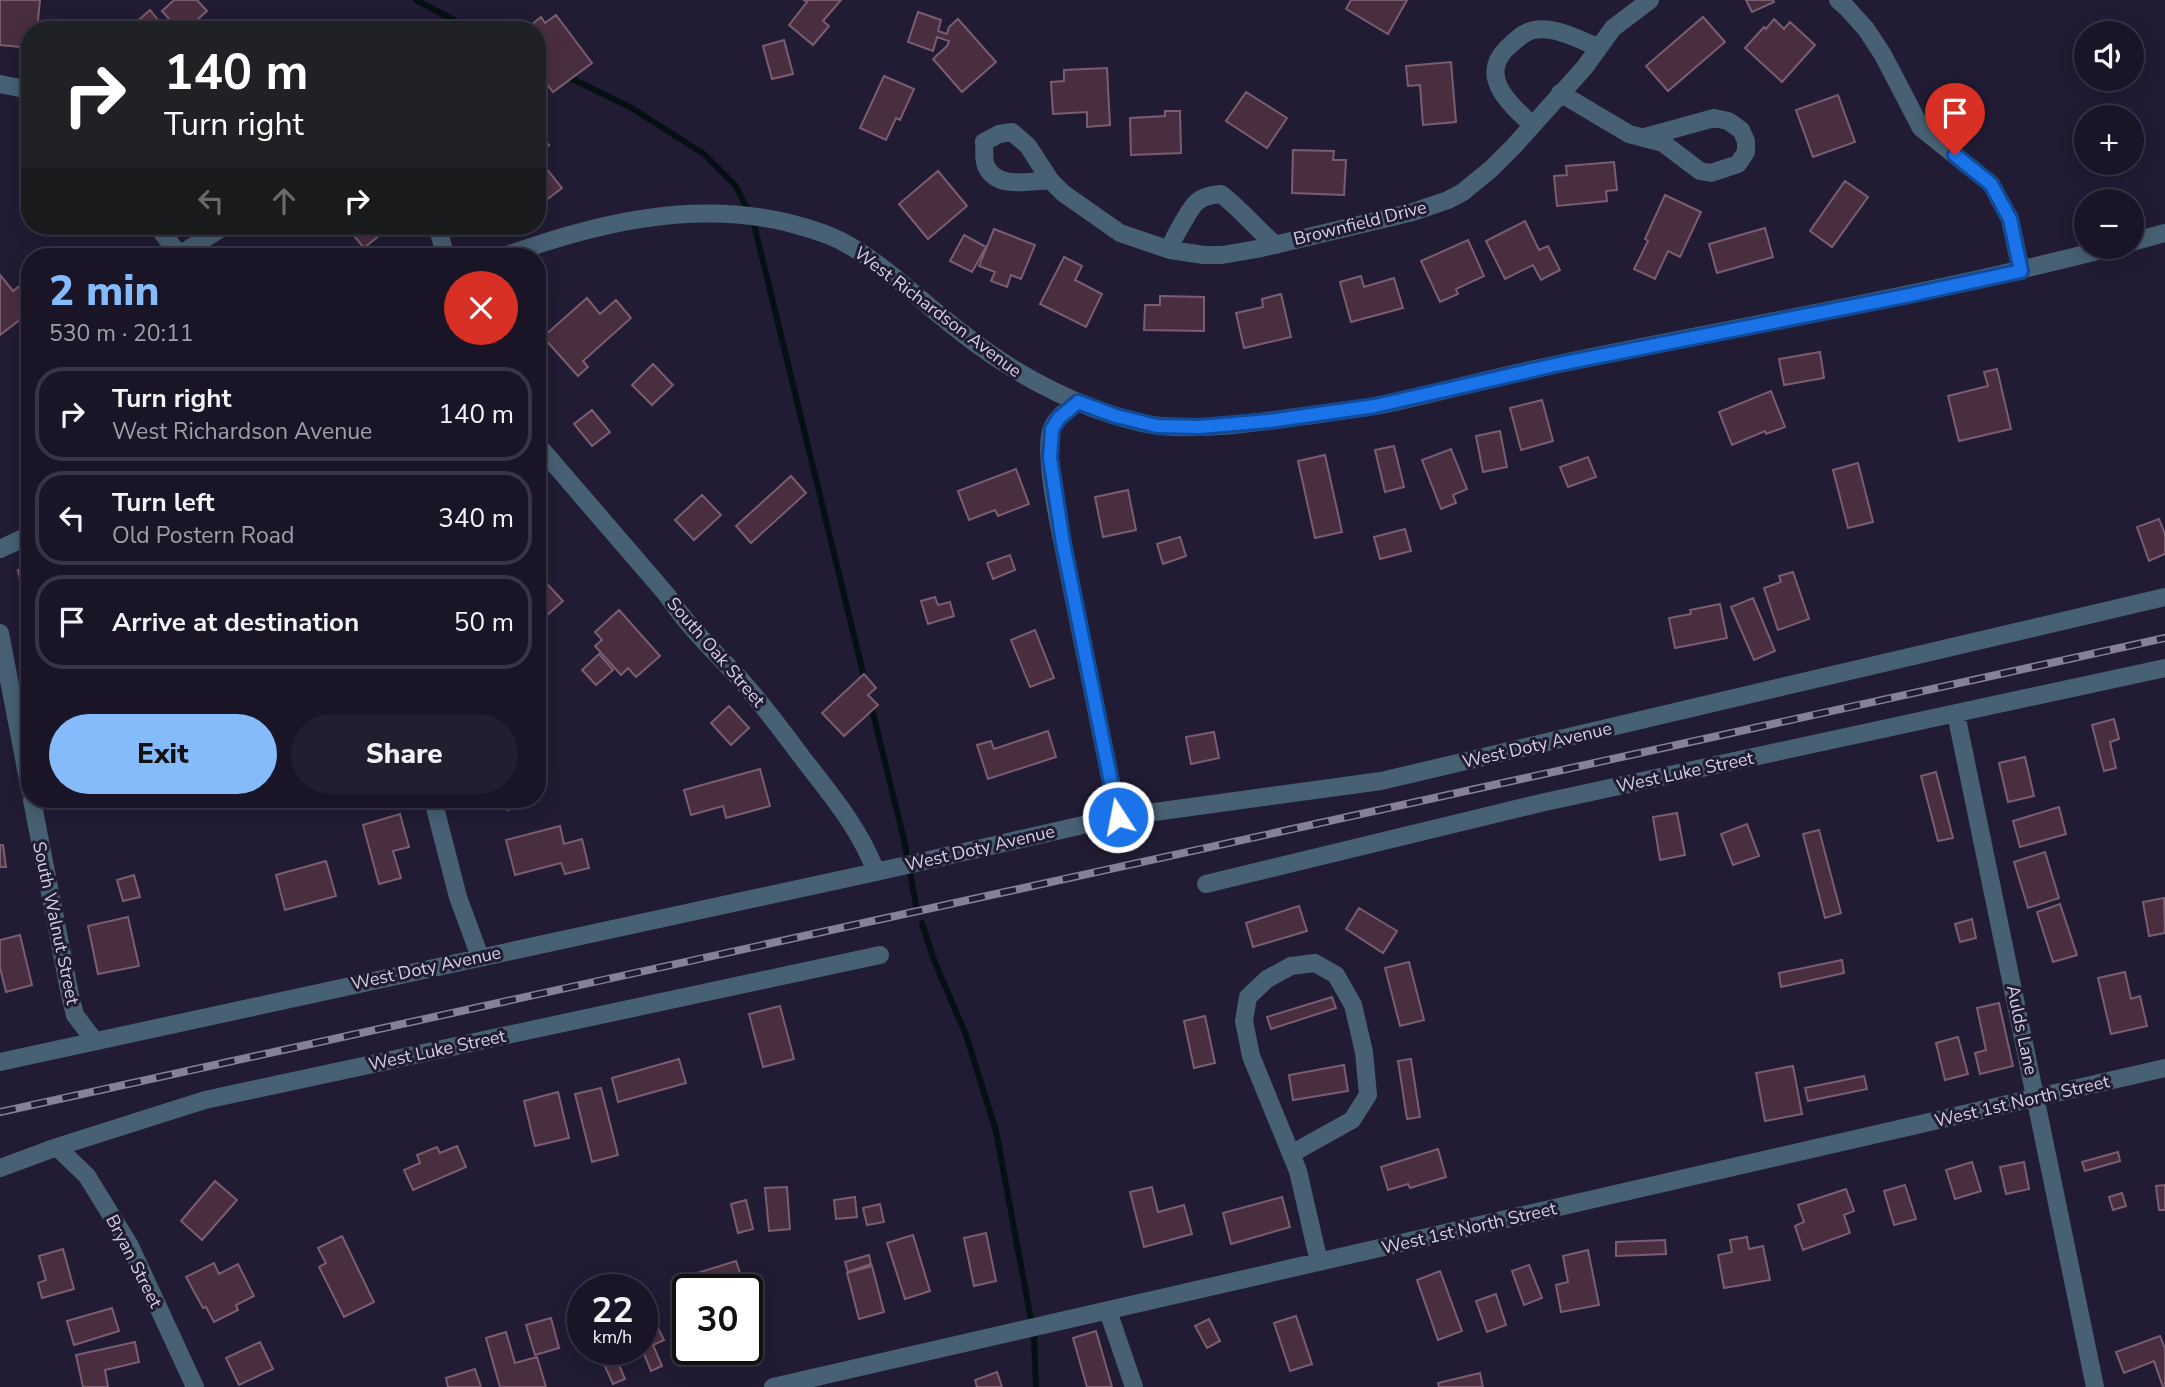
<!DOCTYPE html>
<meta charset="utf-8">
<style>
:root{--surface:#191527;--page:#221e2f;--text:#f1f3f6;--muted:#9f9fa7;--line:#373444;--accent:#86bbfb}
body{margin:0;font-family:"Nunito Sans",sans-serif;background:var(--page);color:var(--text);height:100vh;display:flex;flex-direction:column;font-size:26px;white-space:nowrap}
*{box-sizing:border-box;margin:0}
p{font-size:23px;color:var(--muted)}
.icon{flex:none;width:38px;height:38px;fill:none;stroke:currentColor;stroke-width:2;stroke-linecap:round;stroke-linejoin:round}
.map{position:relative;flex:1;overflow:hidden}
.side{position:absolute;left:21px;top:248px;width:525px;height:560px;display:flex;flex-direction:column;background:var(--surface);border-radius:28px;box-shadow:0 4px 18px #0003,0 0 0 2px var(--line)}
.side>*{flex:none}
.guide{position:absolute;left:21px;top:21px;width:525px;height:214px;border-radius:28px;box-shadow:0 4px 18px #0003,0 0 0 2px var(--line);background:#202124;color:#fff;overflow:hidden}
.controls{position:absolute;left:2074px;top:21px;display:grid;gap:14px}
.controls a{display:grid;place-items:center;width:70px;height:70px;border-radius:50%;background:var(--surface);box-shadow:0 4px 18px #0003,0 0 0 2px var(--line);font-size:35px}
.speed{position:absolute;left:567px;top:1274px;display:flex;gap:14px;font-size:35px;font-weight:700;text-align:center}
.speed>*{display:grid;place-content:center;width:91px;height:91px;border-radius:50%;background:var(--surface);box-shadow:0 4px 18px #0003,0 0 0 2px var(--line);line-height:1}
.speed small{font-size:18px;font-weight:400}
.speed .limit{border:4px solid #111;border-radius:10px;background:#fff;color:#111}
.pin{position:absolute;display:grid;place-items:center;width:60px;height:60px;color:#fff;margin:-72px -30px;border-radius:50% 50% 50% 0;rotate:-45deg;box-shadow:0 0 7px #0007}
.pin .icon{rotate:45deg}
.me{position:absolute;width:77px;margin:-38px;rotate:349deg;stroke-linejoin:round;filter:drop-shadow(0 0 5px #0008)}
.turn{display:flex;align-items:center;gap:24px;height:147px;padding:0 28px;font-size:32px}
.turn .icon{width:91px;height:91px;stroke-width:2.5}
.turn b{display:block;font-size:49px;line-height:60px}
.lanes{display:flex;align-items:center;height:66px;padding:0 28px;background:#0003;justify-content:center;gap:35px;direction:ltr}
.lanes .off{opacity:.35}
.round{display:grid;place-items:center;flex:none;width:74px;height:74px;border-radius:37px;background:var(--page)}
.headline{display:flex;align-items:center;justify-content:space-between;height:119px;padding:0 28px}
h1{font-size:42px;font-weight:800;line-height:52px;color:var(--accent)}
.button{display:flex;gap:14px;margin-top:auto;padding:14px 28px}
.button a{flex:1;height:80px;border-radius:42px;background:var(--accent);color:#111;font-size:28px;font-weight:800;line-height:80px;text-align:center}
.button a+a{background:var(--page);color:var(--text)}
ul{padding:0;list-style:none}
li{display:flex;align-items:center;gap:21px;height:94px;margin:0 14px 10px;padding:0 14px;border:4px solid var(--line);border-radius:28px}
li div{flex:1}
li b{display:block;font-size:26px}
li em{font-style:normal}
.map>svg:first-child{display:block}
.lines{fill:none;stroke-linecap:round;stroke-linejoin:round}
.stream{stroke:#041012;stroke-width:6}
.building{fill:#492e3f;stroke:#7a5d6e;stroke-width:2}
.street{stroke:#476073;stroke-width:18}
.rail-casing{stroke:#858295;stroke-width:8}
.rail{stroke:#211c34;stroke-width:5;stroke-dasharray:16;stroke-linecap:butt}
.route-casing{stroke:#114b97;stroke-width:18}
.route{stroke:#1a73e8;stroke-width:12}
.labels{text-anchor:middle;stroke-width:6;stroke-linejoin:round;paint-order:stroke}
.street-label{font-size:18px;fill:#d3d1e1;stroke:#211c34}
</style>
<div class="map">
<svg width="2165" height="1387" viewBox="0 0 2165 1387">
<rect width="100%" height="100%" fill="#211c34"/>
<g class="lines">
<!-- stream -->
<path class="stream" d="M416 0 473 30
M566 76 630 107 704 154 735 185 753 220 865 681
M871 705 904 840 916 905
M922 923 934 960 966 1035 996 1131 1034 1336 1036 1387"/>
</g>
<!-- building -->
<path class="building" d="M0 0H40L37 30H30V48L0 45Z
M174 0H197L207 11 197 20 203 26 198 30H179L162 11Z
M804 0H841L823 21 829 26 813 45 789 25 807 2Z
M1351 0H1407L1388 34 1346 9Z
M1746 0H1773L1774 2 1752 12Z
M150 10 166 30H137L133 25Z
M918 12 941 20 938 31 947 34 949 27 958 19 996 62 962 92 933 59 947 46 949 41 937 37 933 51 908 42Z
M556 15 592 63 553 92 537 71V30H525L541 17 545 23Z
M1703 17 1725 42 1668 91 1646 66Z
M1774 19 1784 29 1790 22 1815 45 1782 82 1745 48 1764 27 1766 29Z
M784 40 793 74 772 79 763 46Z
M1451 62 1456 122 1423 125 1420 85 1408 86 1406 66Z
M1107 68 1110 125 1087 127V112L1053 114 1051 82 1064 81V70Z
M884 76 914 89 900 120 896 118 886 140 860 128Z
M1246 92 1287 118 1267 148 1226 121Z
M1838 95 1855 142 1813 157 1796 110Z
M1165 111H1180L1181 153 1131 155 1130 118 1165 116Z
M537 130 549 145 537 155Z
M1293 150 1334 151 1333 160H1346L1344 195 1292 193Z
M537 157 562 188 537 207Z
M1614 162 1617 190 1606 191 1607 201 1557 206 1554 176 1567 175 1566 166Z
M938 171 967 206 928 239 899 204Z
M1845 181 1868 197 1832 247 1810 231Z
M1665 195 1701 212 1680 257 1668 251 1655 279 1634 269 1648 241 1645 239Z
M1525 221 1539 250 1548 246 1560 270 1541 280 1533 265 1505 279 1486 241Z
M346 226H391L364 248Z
M1765 228 1773 257 1717 273 1709 244Z
M994 229 1035 245 1021 279 1011 275 1007 287 991 281 995 272 979 266Z
M964 235 986 247 972 272 950 261Z
M1468 240 1484 276 1456 289 1458 294 1440 302 1421 261Z
M1064 257 1082 266 1075 280 1102 294 1086 327 1040 304Z
M0 275 13 291 30 278V312L0 335Z
M1361 276 1364 287 1394 278 1403 308 1351 322 1340 282Z
M1281 294 1291 337 1244 348 1236 313 1263 307 1262 299Z
M1160 296 1204 297V331L1144 330 1145 305H1160Z
M587 298 600 314 616 300 631 318 583 361 588 367 578 376 543 337Z
M1820 352 1824 378 1784 385 1779 359Z
M653 364 673 385 652 405 632 385Z
M1997 369 2011 429 1959 441 1948 396 1988 386 1984 372Z
M1771 391 1785 427 1766 434 1765 431 1732 445 1719 412Z
M1542 400 1553 441 1521 450 1510 408Z
M592 410 610 432 592 446 574 424Z
M30 430V449L21 435Z
M1500 431 1507 467 1483 472 1476 436Z
M1394 446 1404 487 1385 492 1375 450Z
M1451 449 1467 489 1453 495 1456 503 1441 509 1422 460Z
M1325 455 1342 532 1315 538 1298 461Z
M1588 457 1596 477 1568 487 1560 467Z
M1858 463 1873 522 1848 528 1833 470Z
M1016 469 1029 504 998 516 995 510 969 520 958 491Z
M791 476 806 493 751 543 736 526Z
M1128 490 1136 530 1103 537 1095 497Z
M702 495 721 515 694 540 675 520Z
M2159 519 2165 534V554L2149 561 2137 527Z
M1405 529 1411 551 1380 559 1374 537Z
M1180 537 1186 556 1163 564 1157 544Z
M1010 555 1015 570 993 579 987 563Z
M30 568V606H26L18 570Z
M1793 572 1809 619 1778 630 1764 588 1781 582 1779 576Z
M537 573 563 601 546 616 537 606Z
M935 597 938 605 950 602 954 616 928 624 921 601Z
M1753 598 1775 651 1754 660 1731 607Z
M1720 604 1727 638 1675 648 1669 618 1691 614 1690 610Z
M619 610 660 656 636 677 628 668 621 675 595 646 602 640 595 632Z
M1035 630 1054 678 1030 687 1011 640Z
M599 654 613 670 596 685 582 670Z
M864 674 876 688 868 695 878 705 844 736 822 713Z
M729 706 749 728 731 745 711 723Z
M2114 719 2119 739 2110 742 2116 768 2104 771 2092 725Z
M1048 731 1056 757 988 779 977 745 991 741 994 749Z
M1214 732 1219 758 1191 764 1186 737Z
M2025 757 2034 796 2008 802 1999 763Z
M760 769 770 806 726 818 723 806 691 815 684 790Z
M1936 772 1953 838 1938 841 1921 776Z
M505 800H531L532 803 508 810Z
M2059 807 2066 834 2020 847 2013 821Z
M1677 813 1685 855 1660 860 1653 817Z
M400 814 409 847 393 851 401 878 379 884 363 825Z
M1747 824 1759 856 1733 865 1721 834Z
M560 826 564 844 582 839 589 868 565 874 561 863 515 875 506 840Z
M1819 830 1841 913 1825 918 1803 834Z
M0 845H3L6 867H0Z
M2045 852 2059 898 2028 908 2014 862Z
M326 861 336 896 285 910 276 875Z
M134 875 140 897 123 901 117 880Z
M2164 898 2165 933 2149 936 2143 902Z
M2060 904 2077 955 2053 962 2037 912Z
M1299 906 1307 931 1253 947 1246 923Z
M1359 908 1397 931 1383 953 1346 929Z
M128 917 139 966 98 974 88 926Z
M1972 919 1976 938 1960 942 1955 924Z
M20 935 32 985 6 992 0 968V940Z
M1842 960 1844 973 1781 987 1779 973Z
M1409 962 1424 1020 1400 1026 1385 968Z
M2125 972 2131 999 2140 996 2147 1026 2111 1034 2098 978Z
M1332 997 1336 1008 1271 1029 1267 1017Z
M1999 1003 2013 1066 1980 1074 1975 1053 1986 1050 1977 1008Z
M780 1006 794 1059 763 1067 749 1014Z
M1205 1016 1215 1063 1194 1068 1184 1021Z
M1958 1037 1968 1074 1945 1080 1936 1043Z
M679 1059 686 1083 618 1102 612 1078Z
M1411 1059 1420 1117 1407 1119 1398 1061Z
M1344 1065 1348 1091 1293 1100 1289 1075Z
M1793 1066 1802 1114 1765 1121 1756 1073Z
M1864 1076 1867 1089 1808 1101 1805 1088Z
M601 1088 618 1155 592 1162 575 1094Z
M558 1092 569 1138 535 1146 524 1101Z
M457 1146 466 1167 413 1190 404 1170 420 1163 417 1155 437 1147 440 1153Z
M1438 1149 1446 1177 1410 1188 1408 1184 1388 1190 1381 1167Z
M2118 1152 2120 1161 2085 1171 2082 1162Z
M1972 1162 1981 1191 1955 1199 1946 1170Z
M2024 1162 2029 1189 2006 1194 2000 1167Z
M215 1181 237 1200 202 1240 181 1221Z
M1905 1185 1916 1219 1894 1225 1884 1191Z
M2165 1185V1210H2159L2156 1186Z
M787 1187 790 1229 769 1231 765 1188Z
M1152 1187 1158 1212 1184 1205 1192 1234 1144 1247 1130 1192Z
M1846 1189 1854 1211 1844 1215 1850 1233 1803 1250 1795 1226 1804 1222 1798 1205Z
M2122 1193 2126 1206 2113 1210 2109 1197Z
M855 1197 857 1217 836 1219 834 1200Z
M1282 1197 1290 1227 1231 1244 1223 1213Z
M746 1200 753 1229 738 1233 731 1204Z
M880 1204 884 1222 867 1225 863 1208Z
M986 1233 996 1281 974 1286 964 1238Z
M913 1235 930 1291 905 1299 887 1243Z
M342 1236 374 1302 344 1317 319 1267 326 1263 318 1248Z
M1747 1237 1749 1249 1763 1246 1770 1280 1724 1288 1718 1255 1732 1252 1730 1240Z
M1665 1240 1666 1254 1616 1256V1242Z
M63 1249 74 1289 42 1298 38 1283 46 1280 39 1256Z
M1588 1250 1599 1305 1561 1312 1556 1285 1568 1282 1563 1256Z
M869 1255 871 1264 848 1272 845 1262Z
M736 1261 740 1273 682 1291 678 1279Z
M214 1263 219 1274 238 1264 254 1296 236 1305 238 1310 214 1322 206 1307 203 1308 186 1277Z
M1529 1265 1542 1298 1524 1305 1512 1271Z
M872 1266 884 1312 859 1319 847 1273Z
M1440 1271 1462 1331 1438 1340 1417 1280Z
M1496 1294 1506 1325 1487 1332 1476 1301Z
M112 1308 119 1331 74 1345 67 1321Z
M642 1314 650 1332 658 1328 664 1340 653 1345 662 1366 651 1371 642 1349Z
M1296 1316 1312 1364 1290 1371 1274 1323Z
M551 1318 559 1348 535 1355 526 1325Z
M1209 1319 1220 1341 1207 1348 1195 1326Z
M1096 1331 1112 1387H1087L1073 1338Z
M506 1332 515 1363 537 1357 546 1387H500L486 1338Z
M2160 1336 2165 1349V1387H2163L2154 1361 2124 1373 2116 1352Z
M135 1342 139 1362 105 1370 108 1387H83L76 1355Z
M260 1342 273 1369 239 1385 226 1358Z
M597 1349H612L625 1379 613 1384Z
M475 1369 481 1387H448L446 1378Z
M997 1372 1002 1387H977L975 1380Z
M1480 1373 1483 1387H1439L1438 1383Z"/>
<g class="lines">
<!-- street -->
<path class="street" d="M1838 0 1847 8 1866 29 1883 55 1921 128 1991 184 2010 219 2021 271
M0 84 30 90
M1560 93 1629 134 1663 143 1700 171 1711 173 1738 164 1746 152V141L1741 130 1728 121 1714 118 1645 137
M1532 125C1510 104 1478 77 1507 48 1515 41 1523 32 1534 30 1554 26 1579 39 1597 47
M1050 180C1029 181 997 190 986 166 983 159 985 149 984 142L999 134 1012 132 1028 146 1050 180 1063 193 1120 233 1170 250 1204 255H1222L1257 249 1413 212 1448 200 1463 192 1491 169 1514 146 1585 67 1613 28 1650 0
M157 226 181 257
M437 226 446 257
M2132 242 2165 233
M1170 250C1172 241 1175 236 1179 229 1192 208 1193 196 1221 194 1242 210 1256 229 1276 245
M179 255 225 226
M502 257C592 224 690 200 785 222 804 227 824 232 841 241 877 260 906 287 936 312 987 355 1033 385 1095 409 1116 416 1139 424 1161 426 1207 430 1252 423 1297 417 1325 413 1353 410 1381 405 1442 392 1502 375 1563 363 1747 325 1931 294 2113 247
M1078 402C1068 409 1057 417 1052 428 1042 452 1061 533 1066 560 1083 646 1100 732 1118 817
M537 444 667 595C689 628 714 651 741 680 763 705 784 733 804 760 832 796 860 829 876 872
M0 549 30 535
M0 633 30 790
M1956 714 2095 1387
M32 800 70 995 75 1015 94 1040
M433 800 458 897 480 957
M1206 884 1545 802 2165 668
M0 1062 876 872 1118 817 1381 781 2165 597
M57 1147 87 1176 130 1246 195 1387
M1291 1154 1352 1120 1368 1095 1364 1052 1353 1005 1336 975 1315 963 1291 966 1267 979 1248 997 1244 1021 1251 1056 1298 1171 1319 1262
M0 1168 57 1147 205 1100 880 955
M1108 1311 1134 1387
M773 1387 2165 1068"/>
<defs>
<path id="rail" d="M0 1112 2165 638"/>
</defs>
<!-- rail casing -->
<use href="#rail" class="rail-casing"/>
<!-- rail -->
<use href="#rail" class="rail"/>
</g>
<g class="lines">
<defs>
<path id="route" d="M1118 817 1063 543 1050 458 1052 429 1059 418 1078 402 1116 416 1157 426 1200 427 1269 421 1375 406 1559 364 1905 296 2021 271 2010 219 1991 184 1955 155"/>
</defs>
<!-- route casing -->
<use href="#route" class="route-casing"/>
<!-- route -->
<use href="#route" class="route"/>
</g>
<g class="labels">
<!-- street labels -->
<g class="street-label">
<text transform="translate(1360 223) rotate(-14)" y="6">Brownfield Drive</text>
<text transform="translate(938 312) rotate(37)" y="6">West Richardson Avenue</text>
<text transform="translate(716 652) rotate(49)" y="6">South Oak Street</text>
<text transform="translate(1537 745) rotate(-13)" y="6">West Doty Avenue</text>
<text transform="translate(1685 772) rotate(-12)" y="6">West Luke Street</text>
<text transform="translate(980 848) rotate(-13)" y="6">West Doty Avenue</text>
<text transform="translate(56 923) rotate(78)" y="6">South Walnut Street</text>
<text transform="translate(426 968) rotate(-12)" y="6">West Doty Avenue</text>
<text transform="translate(2022 1030) rotate(78)" y="6">Aulds Lane</text>
<text transform="translate(437 1050) rotate(-12)" y="6">West Luke Street</text>
<text transform="translate(2022 1101) rotate(-13)" y="6">West 1st North Street</text>
<text transform="translate(1469 1228) rotate(-13)" y="6">West 1st North Street</text>
<text transform="translate(134 1261) rotate(63)" y="6">Bryan Street</text>
</g>
</g>
</svg>
<div class="controls">
<a><svg class="icon" aria-label="sound" viewBox="0 0 24 24"><path d="M4 9h4l5-4v14l-5-4H4zM17 9q2 3 0 6"/></svg></a>
<a>+</a>
<a>−</a>
</div>
<div class="speed"><div>22<small>km/h</small></div><div class="limit">30</div></div>
<div class="pin" style="left:1955px;top:155px;background:#d93025"><svg class="icon" aria-label="arrive" viewBox="0 0 24 24"><path d="M6 21V4h12l-3 4 3 4H6"/></svg></div>
<svg class="me" style="left:1118px;top:817px" viewBox="-20 -20 40 40"><circle r="17" fill="#1a73e8" stroke="#fff" stroke-width="3"/><path d="M0-11L8 9 0 5-8 9z" fill="#fff"/></svg>
<div class="guide">
<div class="turn"><svg class="icon" aria-label="right" viewBox="0 0 24 24"><path d="M7 20v-9h11M14 6l5 5-5 5"/></svg><div><b>140 m</b>Turn right</div></div>
<div class="lanes"><svg class="icon off" aria-label="left" viewBox="0 0 24 24"><path d="M17 20v-9H6M10 6l-5 5 5 5"/></svg><svg class="icon off" aria-label="ahead" viewBox="0 0 24 24"><path d="M12 20V5M6 11l6-6 6 6"/></svg><svg class="icon" aria-label="right" viewBox="0 0 24 24"><path d="M7 20v-9h11M14 6l5 5-5 5"/></svg></div>
</div>
<section class="side">
<div class="headline"><div><h1>2 min</h1><p>530 m · 20:11</p></div><a class="round" style="background:#d93025;color:#fff"><svg class="icon" aria-label="close" viewBox="0 0 24 24"><path d="M6 6l12 12M18 6L6 18"/></svg></a></div>
<ul>
<li><svg class="icon" aria-label="right" viewBox="0 0 24 24"><path d="M7 20v-9h11M14 6l5 5-5 5"/></svg><div><b>Turn right</b><p>West Richardson Avenue</p></div><em>140 m</em></li>
<li><svg class="icon" aria-label="left" viewBox="0 0 24 24"><path d="M17 20v-9H6M10 6l-5 5 5 5"/></svg><div><b>Turn left</b><p>Old Postern Road</p></div><em>340 m</em></li>
<li><svg class="icon" aria-label="arrive" viewBox="0 0 24 24"><path d="M6 21V4h12l-3 4 3 4H6"/></svg><div><b>Arrive at destination</b></div><em>50 m</em></li>
</ul>
<div class="button"><a>Exit</a><a>Share</a></div>
</section>
</div>
